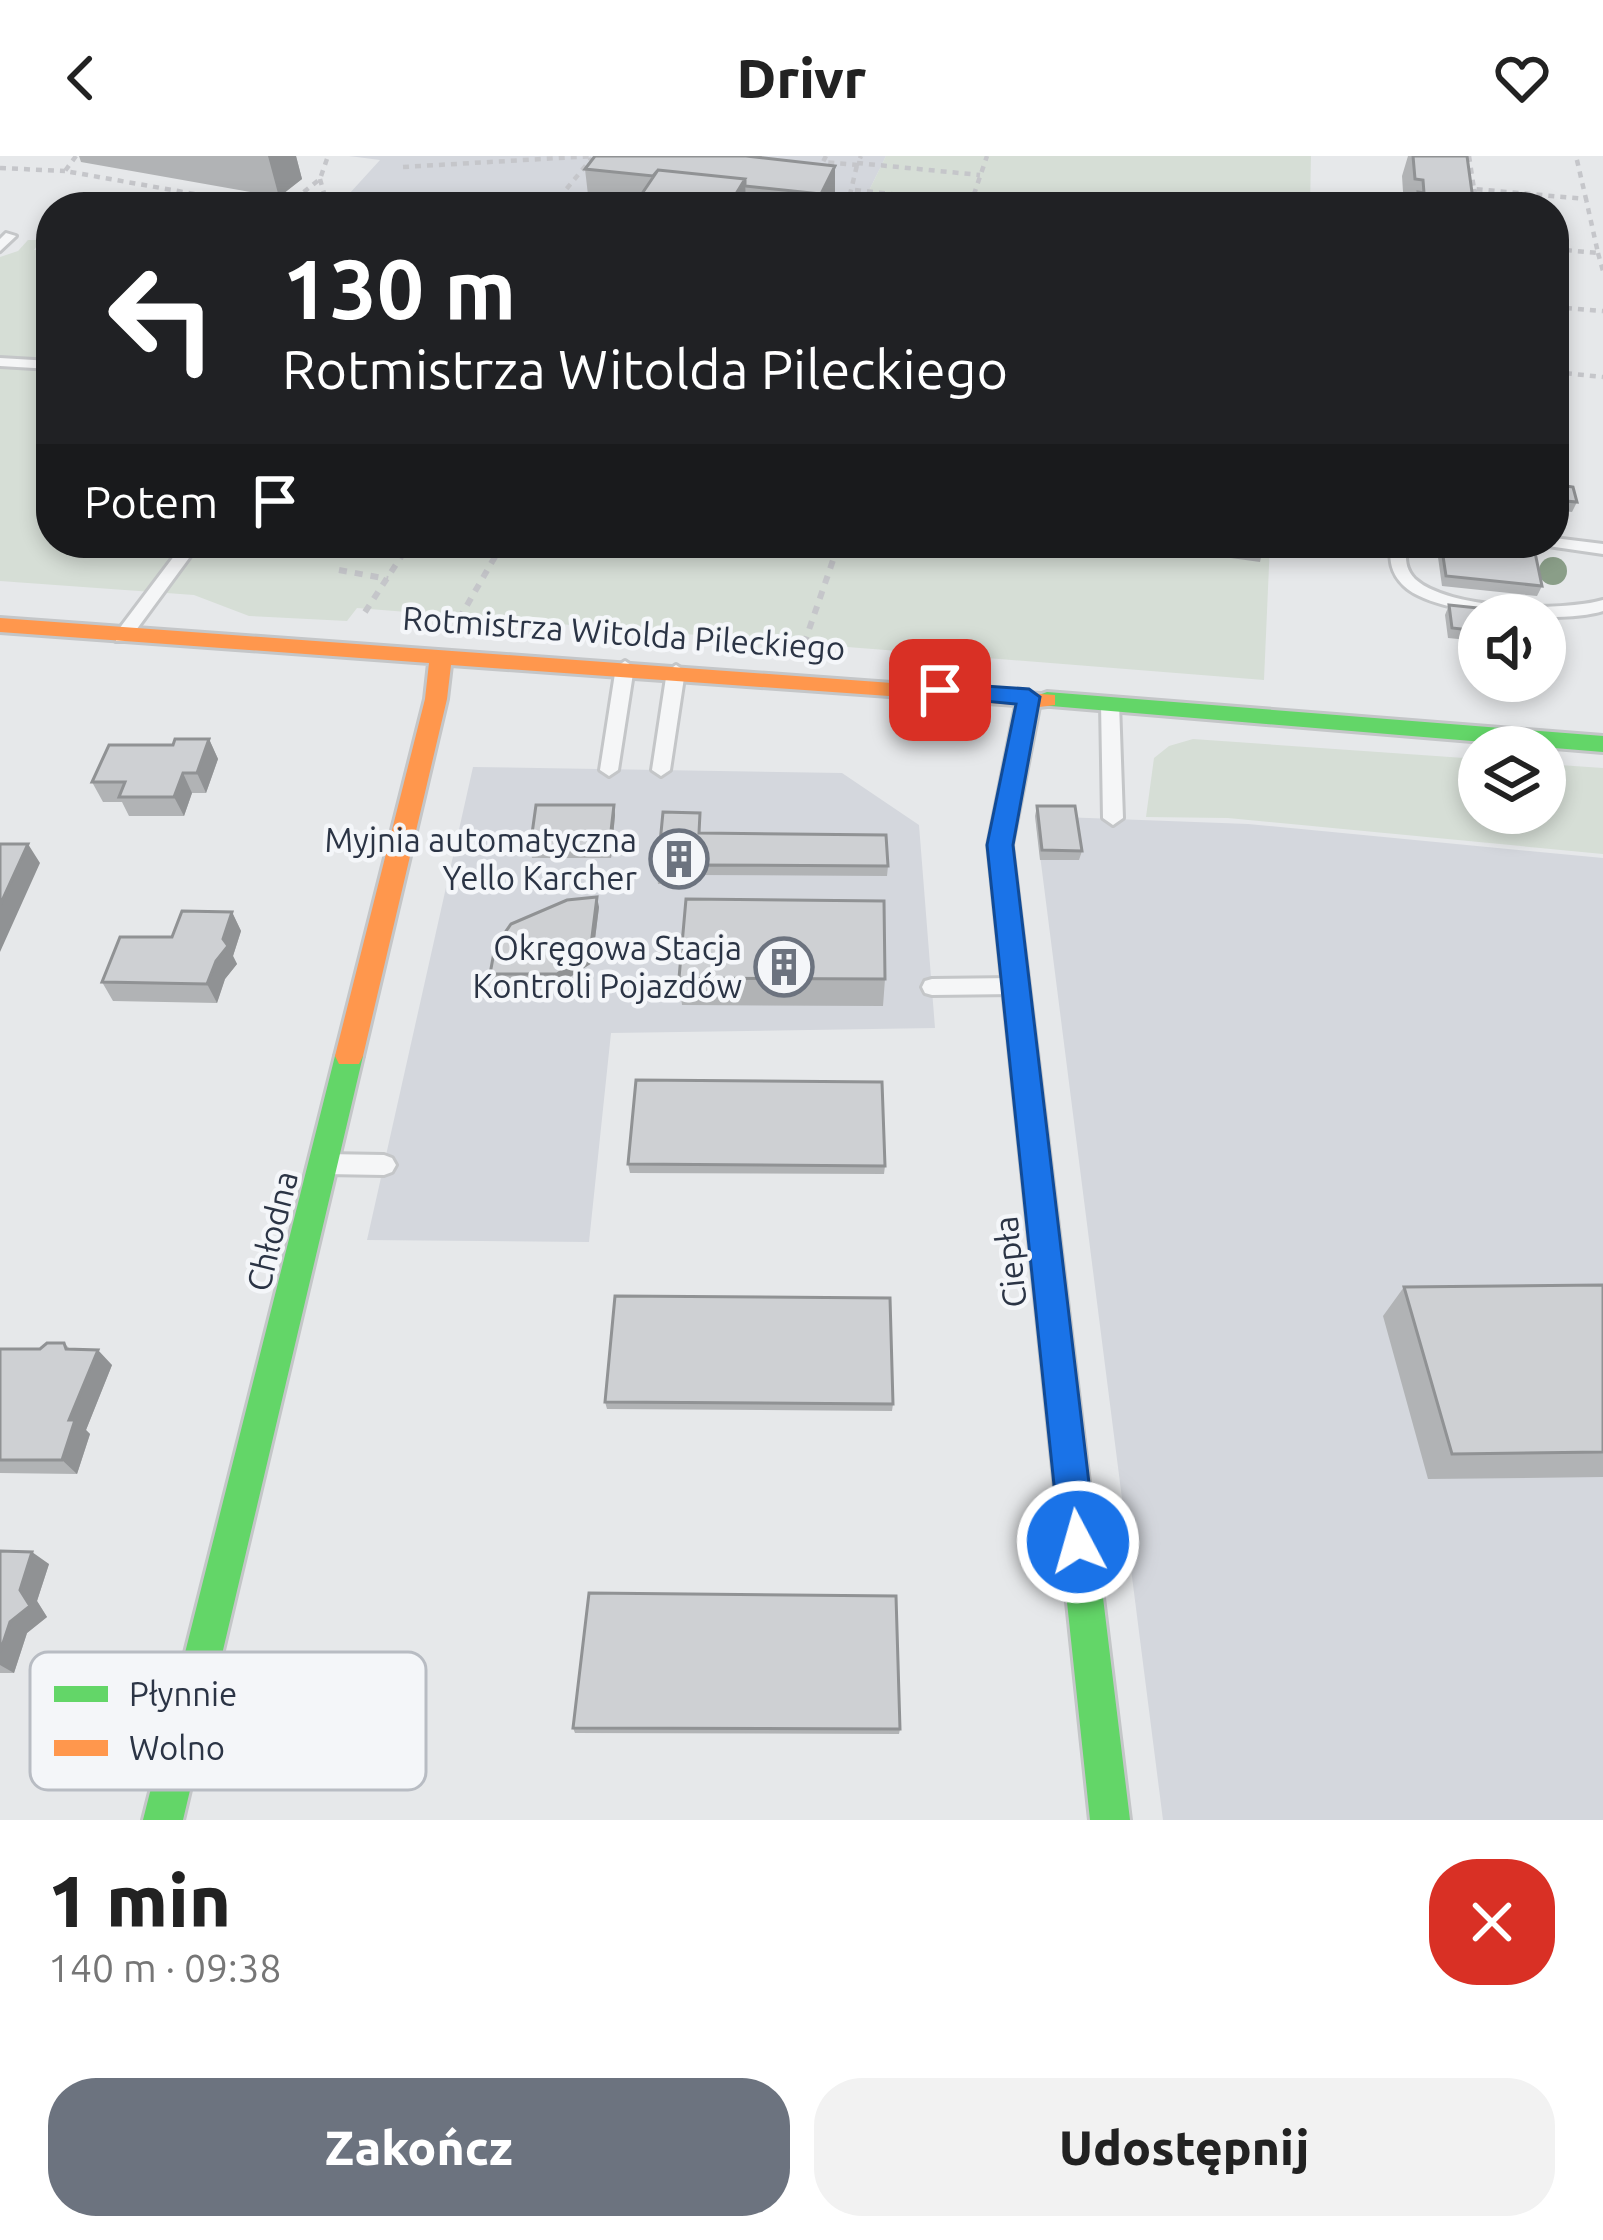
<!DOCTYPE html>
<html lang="pl">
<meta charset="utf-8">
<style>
:root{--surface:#fff;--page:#f2f2f2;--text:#222;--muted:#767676;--accent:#6c737f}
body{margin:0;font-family:Ubuntu,sans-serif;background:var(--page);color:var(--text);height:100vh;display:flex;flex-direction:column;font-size:45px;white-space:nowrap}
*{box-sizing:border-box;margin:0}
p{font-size:39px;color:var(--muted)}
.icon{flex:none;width:66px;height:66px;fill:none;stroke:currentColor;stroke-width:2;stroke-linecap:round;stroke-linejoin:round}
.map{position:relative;height:1664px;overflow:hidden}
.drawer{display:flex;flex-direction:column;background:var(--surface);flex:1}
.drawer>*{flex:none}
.top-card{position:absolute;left:36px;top:36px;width:1533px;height:366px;border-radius:48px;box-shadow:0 6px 18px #0003;background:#202124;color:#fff;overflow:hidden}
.tools{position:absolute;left:1458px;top:438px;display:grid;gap:24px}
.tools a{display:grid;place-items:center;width:108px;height:108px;border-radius:50%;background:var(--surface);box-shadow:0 6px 18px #0003;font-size:60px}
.pin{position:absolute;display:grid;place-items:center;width:102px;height:102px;color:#fff;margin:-51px;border-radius:24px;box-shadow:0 6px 18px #0006}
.me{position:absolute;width:132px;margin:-66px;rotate:354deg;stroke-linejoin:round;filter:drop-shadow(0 0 9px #0008)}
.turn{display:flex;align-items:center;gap:42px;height:252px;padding:0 48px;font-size:54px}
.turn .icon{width:156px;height:156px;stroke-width:2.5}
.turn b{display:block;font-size:84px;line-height:102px}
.then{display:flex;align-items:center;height:114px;padding:0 48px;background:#0003;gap:24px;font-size:45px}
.round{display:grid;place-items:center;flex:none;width:126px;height:126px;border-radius:48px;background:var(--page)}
.summary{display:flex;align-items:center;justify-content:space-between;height:204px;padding:0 48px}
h1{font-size:72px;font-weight:800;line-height:90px}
.cta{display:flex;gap:24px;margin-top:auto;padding:24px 48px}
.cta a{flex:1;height:138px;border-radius:48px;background:var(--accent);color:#fff;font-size:48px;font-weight:800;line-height:138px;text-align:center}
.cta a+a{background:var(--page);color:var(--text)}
header{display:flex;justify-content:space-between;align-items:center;height:156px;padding:0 48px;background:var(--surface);font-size:54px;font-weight:800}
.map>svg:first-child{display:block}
.built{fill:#d4d7dd}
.green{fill:#d6ded6}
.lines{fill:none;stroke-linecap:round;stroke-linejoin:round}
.lane-casing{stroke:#c4c6c8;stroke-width:6}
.fast-casing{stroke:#c4c6c8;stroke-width:6}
.slow-casing{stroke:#c4c6c8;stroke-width:6}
.path-far1{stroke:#c5c6ca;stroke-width:4.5;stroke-dasharray:6 6;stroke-linecap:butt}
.path{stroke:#c5c6ca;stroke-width:6;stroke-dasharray:8 8;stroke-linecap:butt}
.lane{fill:#f5f6f7;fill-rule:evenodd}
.fast{fill:#63d668;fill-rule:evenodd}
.slow{fill:#ff974d;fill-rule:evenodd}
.tree{fill:#8a9e88}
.wall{fill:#b1b3b5}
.shaded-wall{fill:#909294}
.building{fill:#ced0d3;stroke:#909294;stroke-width:3}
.route{fill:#1a73e8;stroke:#114b97;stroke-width:3}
.labels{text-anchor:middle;stroke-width:9;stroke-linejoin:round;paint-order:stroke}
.street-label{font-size:33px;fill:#2b3445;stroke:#f4f6f9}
.poi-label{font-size:33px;fill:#2b3445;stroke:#f4f6f9;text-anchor:end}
.key{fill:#f4f6f9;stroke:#b8bcc3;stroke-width:3}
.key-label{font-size:33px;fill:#2b3445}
</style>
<header><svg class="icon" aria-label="back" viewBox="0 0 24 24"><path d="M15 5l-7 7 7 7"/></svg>Drivr<svg class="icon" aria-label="heart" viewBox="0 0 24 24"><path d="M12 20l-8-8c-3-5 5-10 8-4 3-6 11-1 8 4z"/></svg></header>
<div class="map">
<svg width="1603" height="1664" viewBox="0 0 1603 1664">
<rect width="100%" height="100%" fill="#e6e8ea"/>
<!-- built -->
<path class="built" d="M349 0H886L861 51H312L339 49 380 4Z
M473 611 842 617 919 669 935 872 611 877 589 1086 367 1084Z
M1035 660 1248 668 1603 702V1664H1163Z"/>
<!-- green -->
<path class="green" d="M886 0H1311L1310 51H861Z
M28 84H41L34 94H51V387H1270L1264 524 357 452 347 465 249 460 194 439 0 425V101L18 95Z
M1193 583 1479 603V657H1545V608L1603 612V698L1228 662 1146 661 1154 602 1169 590Z"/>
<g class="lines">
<defs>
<path id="lane" d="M6 77 16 80 0 95V83Z
M0 202 51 205V213L0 210Z
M1554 382 1603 388V398L1548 390 1546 387H1554Z
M184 387H200L128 485H116V477Z
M1390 387H1406C1406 401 1404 412 1415 423 1449 454 1561 456 1603 444V455C1565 468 1434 460 1404 430 1390 416 1390 405 1390 387Z
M625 505 634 511 618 614 609 620 600 614 616 511Z
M676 509 685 515 670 614 661 620 652 614 667 515Z
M1110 541 1119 547 1123 662 1113 669 1103 662 1101 547Z
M1015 822 1022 824 1025 830 1022 836 1015 838 932 839 925 837 922 831 925 825 932 823Z
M325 998 384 999 392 1002 396 1009 392 1016 384 1019 325 1018 317 1015 314 1008 317 1001Z"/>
<path id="fast" d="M1047 536 1603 580V596L1039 549V539Z
M349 889 359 892 363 900 183 1664H143L335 900 339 892Z
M1067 1269 1079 1273 1084 1285 1130 1664H1090L1050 1285 1055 1273Z"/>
<path id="slow" d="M0 462 1055 539V549L1039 551 1012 689 1084 1285 1079 1297 1067 1301 1055 1297 1050 1285 988 689 1016 549 451 509 447 543 363 900 359 908H339L335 900 425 543 429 507 0 476Z"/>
</defs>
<!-- lane casing -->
<use href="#lane" class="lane-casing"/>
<!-- fast casing -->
<use href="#fast" class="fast-casing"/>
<!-- slow casing -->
<use href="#slow" class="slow-casing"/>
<!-- path-far1 -->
<path class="path-far1" d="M76 0 65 15 268 51
M826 0 823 6 857 9 861 0
M1469 0 1474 33 1586 43 1576 0
M857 7 980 19
M403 11 594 0
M0 12 65 15
M320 23 328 51
M1474 33 1477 51
M855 34 971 47
M559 42 592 2
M970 50 987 0
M285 51 320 23 328 0
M847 51 857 9
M1554 93 1598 97 1586 43
M1598 97 1603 115
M1554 151 1603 155
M1554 216 1603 221"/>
<!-- path -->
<path class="path" d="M339 414 388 423
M365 456 410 387
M459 463 503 387
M804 488 839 387"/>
<!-- lane -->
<use href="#lane" class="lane"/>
<!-- fast -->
<use href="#fast" class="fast"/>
<!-- slow -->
<use href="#slow" class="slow"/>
</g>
<!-- trees -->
<circle class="tree" cx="1553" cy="415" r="14"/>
<!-- wall -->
<path class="wall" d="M79 0H296L302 23 279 41 81 6Z
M595 0H762L761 3 835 10V36L828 51H633L637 45 588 39 585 13Z
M1408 0H1467L1474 51H1404L1402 20Z
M1554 328 1577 346 1572 356 1554 354Z
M1122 387H1264L1260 406Z
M1436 387H1533L1542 430 1537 440 1442 430Z
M1449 449 1479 459V485L1448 482 1445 459Z
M209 583 218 603 206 637H192L184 660H129L122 646H103L92 626 173 589Z
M614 649 615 659 611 702H532L530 692Z
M1037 650 1082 695 1079 704H1040L1035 660Z
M700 657V677L888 710 887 720 697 719 696 728H658L657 718Z
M599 751 592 807 559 828 493 827 490 818Z
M232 756 241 775 233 800 237 808 225 823 217 847 113 845 102 826 172 781Z
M679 822 885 823 883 850 682 849Z
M628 1008 885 1010 884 1018 630 1017Z
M1603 1129V1321L1428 1323 1383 1160 1404 1131Z
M64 1187 70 1193 112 1209 86 1274 90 1278 77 1318 0 1317V1193H40Z
M605 1246 893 1248 892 1255 607 1253Z
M0 1395 49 1408 37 1445 47 1461 27 1477 14 1517H0Z
M573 1572 900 1573 899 1578 575 1577Z"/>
<!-- shaded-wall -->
<path class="shaded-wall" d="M268 0H296L302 23 279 41Z
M835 10V36L828 51H821V38Z
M745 23 746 51H728Z
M209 583 218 603 206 637 197 617Z
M183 617 192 637 184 660 174 641Z
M614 649 615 659 611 702 609 692Z
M28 688 40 707 0 796V749Z
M597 741 599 751 592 807 559 828 557 818Z
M232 756 241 775 233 800 237 808 225 823 217 847 207 828Z
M98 1194 112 1209 86 1274 90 1278 77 1318 62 1304 69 1264Z
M32 1396 49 1408 37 1445 47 1461 27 1477 14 1517 0 1509V1496Z"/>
<!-- building -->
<path class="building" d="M595 0H746L835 10 821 38 745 30V23L658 14 653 20 585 13Z
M1413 0H1467L1474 51H1419L1418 36 1424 37 1423 24 1415 23Z
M658 14 745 23 728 51H633Z
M529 43 595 51H524Z
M1554 328 1573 331 1577 346 1554 344Z
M1199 387H1264L1263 396Z
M1441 387H1533L1542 430 1446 420Z
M1449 449 1544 459H1479V475L1452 472Z
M1545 459H1547L1551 483 1545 482Z
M175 583H209L197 617H183L174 641H119L125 626H92L109 589H173Z
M536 649H614L609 692H530Z
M1037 650H1075L1082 695 1042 694Z
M663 656 700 657 699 677 886 679 888 710 696 709 695 718H657Z
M0 688H28L0 749Z
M597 741 590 797 557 818H490L495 791 511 768 567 744Z
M686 743 884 745 885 823 679 822Z
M182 755 232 756 223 783 228 790 216 805 207 828 102 826 120 781H172Z
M636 924 882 926 885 1010 628 1008Z
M1603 1129V1296L1452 1298 1404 1131Z
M615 1140 890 1142 893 1248 605 1246Z
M47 1187H64L66 1193 98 1194 69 1264H75L62 1304H0V1193H40Z
M0 1395 32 1396 20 1434 30 1450 10 1466 0 1496Z
M589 1437 896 1440 900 1573 573 1572Z"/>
<!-- route -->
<path class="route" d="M940 527 1029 533 1040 541 1013 689 1096 1386 1091 1399 1078 1404 1066 1399 1060 1386 987 689 1016 548 932 540V529Z"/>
<!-- icons -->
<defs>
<symbol id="building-ring" viewBox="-11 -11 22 22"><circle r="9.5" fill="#f4f6f9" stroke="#6c737f" stroke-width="1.5"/><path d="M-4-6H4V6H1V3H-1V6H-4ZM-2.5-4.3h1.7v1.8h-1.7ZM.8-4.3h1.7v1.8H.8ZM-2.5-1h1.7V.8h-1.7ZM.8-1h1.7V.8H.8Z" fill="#6c737f"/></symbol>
</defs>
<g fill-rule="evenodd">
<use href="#building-ring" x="646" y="670" width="66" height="66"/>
<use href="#building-ring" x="751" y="778" width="66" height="66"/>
</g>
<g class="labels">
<!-- street labels -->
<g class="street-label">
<text transform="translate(624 477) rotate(4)" y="12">Rotmistrza Witolda Pileckiego</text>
<text transform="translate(272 1075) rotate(-76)" y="12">Chłodna</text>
<text transform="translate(1010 1106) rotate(-96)" y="12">Ciepła</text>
</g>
<!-- poi labels -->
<g class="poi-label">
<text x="637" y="696">Myjnia automatyczna<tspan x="637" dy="38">Yello Karcher</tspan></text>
<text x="742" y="804">Okręgowa Stacja<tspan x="742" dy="38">Kontroli Pojazdów</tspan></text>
</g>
</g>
<!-- legend -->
<rect x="30" y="1496" width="396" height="138" rx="18" class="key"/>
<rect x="54" y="1530" width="54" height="16" fill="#63d668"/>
<rect x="54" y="1584" width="54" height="16" fill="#ff974d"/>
<g class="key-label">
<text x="129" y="1550">Płynnie</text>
<text x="129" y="1604">Wolno</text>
</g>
</svg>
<div class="tools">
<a><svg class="icon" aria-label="sound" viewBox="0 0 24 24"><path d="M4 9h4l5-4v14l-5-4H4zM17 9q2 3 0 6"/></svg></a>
<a><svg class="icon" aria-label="layers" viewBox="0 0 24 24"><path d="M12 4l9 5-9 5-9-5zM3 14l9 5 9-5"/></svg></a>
</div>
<div class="pin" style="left:940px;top:534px;background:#d93025"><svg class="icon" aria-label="arrive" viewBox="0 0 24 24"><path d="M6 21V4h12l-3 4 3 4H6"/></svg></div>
<svg class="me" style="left:1078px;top:1386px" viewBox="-20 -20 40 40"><circle r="17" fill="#1a73e8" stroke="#fff" stroke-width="3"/><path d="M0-11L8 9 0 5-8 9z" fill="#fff"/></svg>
<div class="top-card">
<div class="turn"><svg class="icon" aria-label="left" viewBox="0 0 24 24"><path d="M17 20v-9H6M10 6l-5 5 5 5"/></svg><div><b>130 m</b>Rotmistrza Witolda Pileckiego</div></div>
<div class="then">Potem<svg class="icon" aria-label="arrive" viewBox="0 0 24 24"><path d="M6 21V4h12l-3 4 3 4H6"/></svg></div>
</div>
</div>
<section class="drawer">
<div class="summary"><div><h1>1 min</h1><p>140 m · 09:38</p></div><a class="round" style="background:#d93025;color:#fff"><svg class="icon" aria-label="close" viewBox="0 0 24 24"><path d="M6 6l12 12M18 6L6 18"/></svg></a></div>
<div class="cta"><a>Zakończ</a><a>Udostępnij</a></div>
</section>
